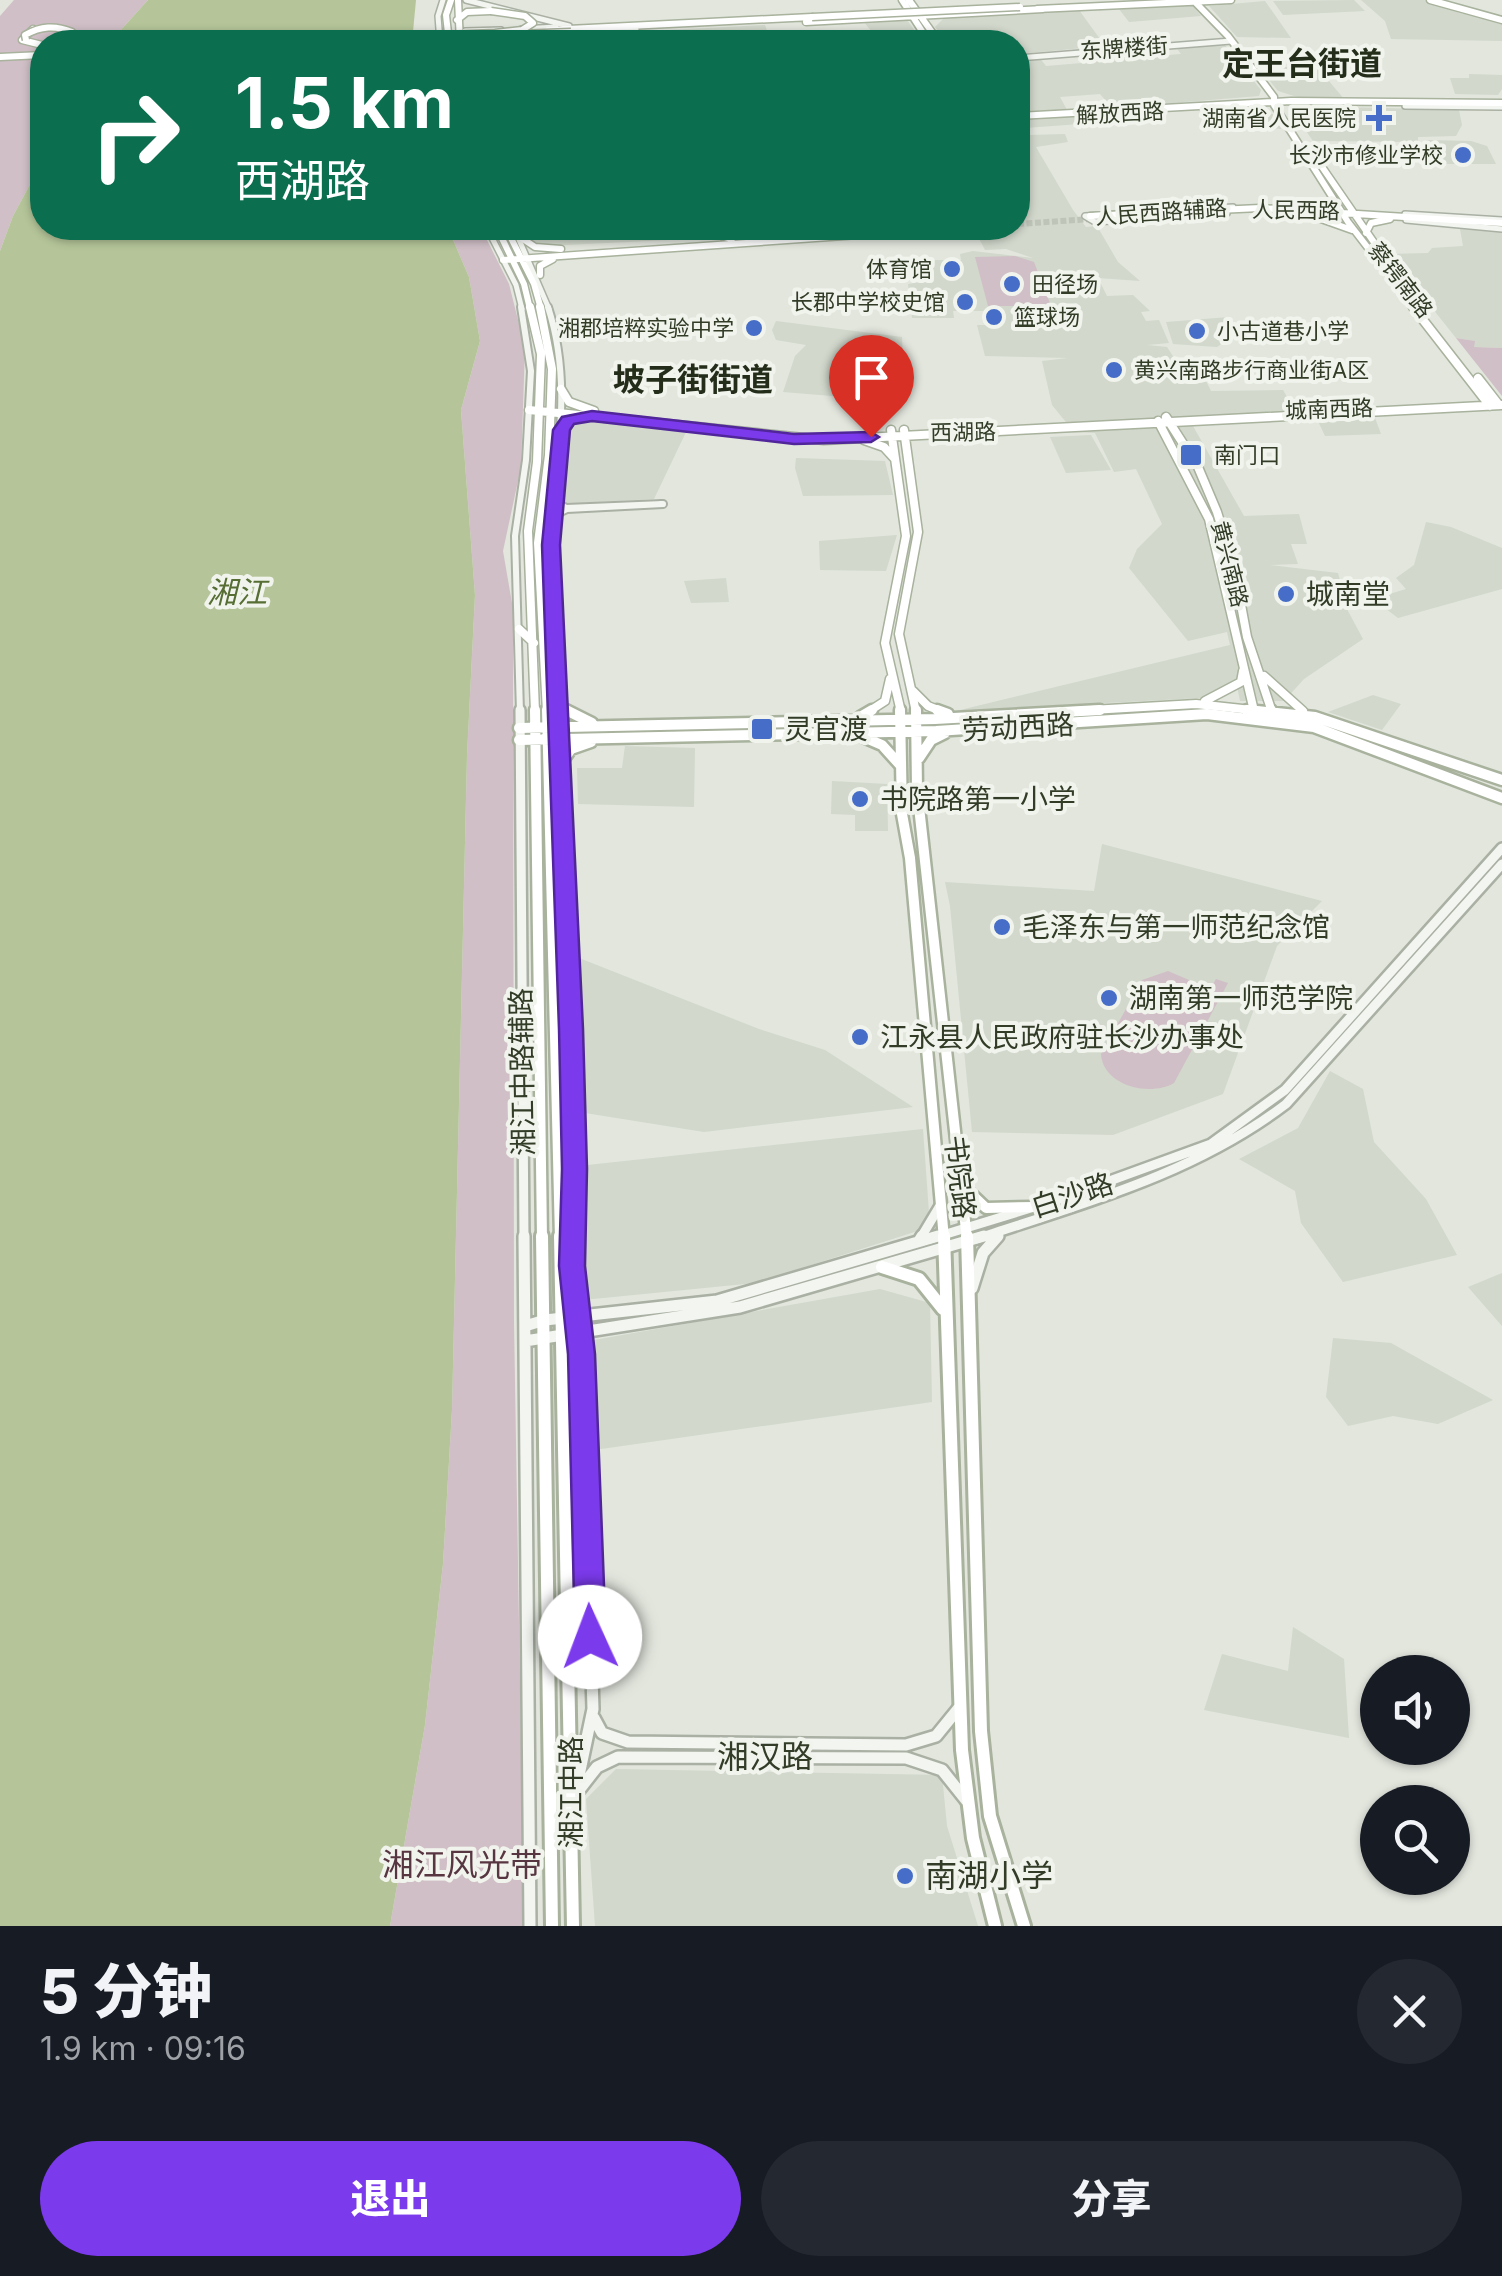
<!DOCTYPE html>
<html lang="zh">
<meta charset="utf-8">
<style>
:root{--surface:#171b24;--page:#242831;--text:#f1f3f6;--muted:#9ea1a6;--accent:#7c3aed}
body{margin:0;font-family:Inter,"Noto Sans SC",sans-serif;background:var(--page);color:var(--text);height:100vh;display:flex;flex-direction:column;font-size:38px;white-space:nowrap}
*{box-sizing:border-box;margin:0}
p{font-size:32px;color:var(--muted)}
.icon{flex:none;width:55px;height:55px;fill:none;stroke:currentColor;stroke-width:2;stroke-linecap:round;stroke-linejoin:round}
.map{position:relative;height:1926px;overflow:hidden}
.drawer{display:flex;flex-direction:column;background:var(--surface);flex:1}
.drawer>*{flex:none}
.guide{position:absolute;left:30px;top:30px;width:1000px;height:210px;border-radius:40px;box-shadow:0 2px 8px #0004;background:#0b6e4f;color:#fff;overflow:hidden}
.fabs{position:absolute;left:1360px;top:1655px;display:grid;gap:20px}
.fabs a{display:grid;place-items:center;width:110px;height:110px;border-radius:50%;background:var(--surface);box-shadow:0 2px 8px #0004;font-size:50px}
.pin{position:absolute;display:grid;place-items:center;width:85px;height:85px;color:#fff;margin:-102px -42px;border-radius:50% 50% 50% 0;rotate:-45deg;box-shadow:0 0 10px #0007}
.pin .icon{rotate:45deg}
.me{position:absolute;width:110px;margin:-55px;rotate:358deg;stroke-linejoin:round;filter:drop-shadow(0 0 8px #0008)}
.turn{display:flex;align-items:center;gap:35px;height:210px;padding:0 40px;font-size:45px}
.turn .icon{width:130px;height:130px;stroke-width:2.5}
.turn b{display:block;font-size:70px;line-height:85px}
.round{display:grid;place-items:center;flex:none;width:105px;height:105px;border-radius:52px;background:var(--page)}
.summary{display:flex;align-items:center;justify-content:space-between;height:170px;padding:0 40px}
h1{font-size:60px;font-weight:800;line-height:75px}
.action{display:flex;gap:20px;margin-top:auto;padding:20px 40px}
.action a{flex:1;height:115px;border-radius:60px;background:var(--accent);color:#fff;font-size:40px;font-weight:800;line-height:115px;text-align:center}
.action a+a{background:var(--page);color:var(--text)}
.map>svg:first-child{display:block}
.built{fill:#d2d8cc}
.green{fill:#d0bfc6}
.water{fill:#b5c599}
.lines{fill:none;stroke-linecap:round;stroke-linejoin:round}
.major-tunnel{stroke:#bfc4b9;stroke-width:6;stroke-dasharray:6 2.5;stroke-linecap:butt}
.minor-far3-casing{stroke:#aab0a3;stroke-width:8}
.minor-far2-casing{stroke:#aab0a3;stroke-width:10}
.minor-far1-casing{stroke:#aab0a3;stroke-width:14}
.minor-casing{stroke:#aab0a3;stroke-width:16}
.major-far3-casing{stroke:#a8b29d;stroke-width:9}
.major-far2-casing{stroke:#a8b29d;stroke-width:11}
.major-far1-casing{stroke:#a8b29d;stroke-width:15}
.major-casing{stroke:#a8b29d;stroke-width:18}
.minor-far3{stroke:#f2f5f0;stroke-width:5}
.minor-far2{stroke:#f2f5f0;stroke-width:6}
.minor-far1{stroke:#f2f5f0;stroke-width:9}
.minor{stroke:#f2f5f0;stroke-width:11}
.major-far3{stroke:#fff;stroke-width:6}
.major-far2{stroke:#fff;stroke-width:8}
.major-far1{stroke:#fff;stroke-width:10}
.major{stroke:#fff;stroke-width:12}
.major-bridge-casing{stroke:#a8b29d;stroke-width:9;stroke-linecap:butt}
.major-bridge{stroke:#fff;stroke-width:6}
.route{fill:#7c3aed;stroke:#51269a;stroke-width:2.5}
.poi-dot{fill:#466dc7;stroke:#f1f4ed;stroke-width:4}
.labels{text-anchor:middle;stroke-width:8;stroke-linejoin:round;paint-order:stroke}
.far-street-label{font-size:22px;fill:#323c27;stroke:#f1f4ed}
.far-poi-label{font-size:22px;fill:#323c27;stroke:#f1f4ed;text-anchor:end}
.poi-label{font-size:28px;fill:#323c27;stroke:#f1f4ed;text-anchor:start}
.street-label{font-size:28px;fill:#323c27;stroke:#f1f4ed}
.water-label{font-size:30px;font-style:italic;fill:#566e34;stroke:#f1f4ed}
.far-district-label{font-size:32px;font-weight:bold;fill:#232d1a;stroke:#f1f4ed}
.near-street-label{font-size:32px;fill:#323c27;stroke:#f1f4ed}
.near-park-label{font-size:32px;fill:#573541;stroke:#f1f4ed}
.near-poi-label{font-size:32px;fill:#323c27;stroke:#f1f4ed;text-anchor:start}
</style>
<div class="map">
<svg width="1502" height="1926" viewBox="0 0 1502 1926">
<rect width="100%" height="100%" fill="#e2e6dd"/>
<!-- built -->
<path class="built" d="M1354 0 1365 11 1283 15 1273 1Z
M1361 0H1424L1460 13 1502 22V41L1391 39 1385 21Z
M1265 1 1291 38 1237 37 1209 6Z
M1192 5 1201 16 1129 22 1119 9Z
M1079 10 1105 46 1018 54V42H946L935 27 945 17Z
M907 20 923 42H880L864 22Z
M765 25 771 42H551L570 35Z
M1225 45 1261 90 1259 96 1112 108 1100 94 1060 97 1067 110 1018 113V60L1038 56 1046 66 1094 62 1086 52 1139 48 1146 54 1169 55 1181 54 1175 46Z
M1259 67H1317L1345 100H1307L1278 91Z
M1469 74 1502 75V89L1498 95 1455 94 1450 78H1469Z
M1307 106 1459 110 1462 125 1456 136 1418 137V142L1313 141 1293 112Z
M1257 110 1276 115 1281 129 1216 122 1211 111Z
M1077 116 1080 124 1025 128 1030 135 1065 134 1068 142 1036 147 1073 210 1086 227 1097 226 1118 262 1140 281 1098 278 1107 296 1133 295 1150 311 1141 312 1146 321 1159 320 1169 343 1147 345 1167 347 1178 364 1199 367 1211 391 1283 390 1300 419 1193 426 1244 516 1299 514 1307 544H1291L1298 564 1269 565 1338 573 1348 611 1363 639 1304 679 1284 701H1240L1236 681 1201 698 956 711 1230 645 1227 632 1188 641 1129 568 1137 549 1162 524 1136 469 1114 472 1095 433 1074 432 1052 405 1042 361 1068 358 985 356 977 325H988L985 311H953L954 318H912L908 284 933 280 931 260H961L960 254 973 251 1033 258 1006 249 985 250 975 231 1019 228 1018 119Z
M1426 140 1471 141 1487 146 1496 164H1440Z
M519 228H694L696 235 690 239 546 246 531 242Z
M1460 229 1502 232V348L1473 347 1474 341 1456 338 1389 254 1428 253 1432 248 1463 246Z
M1229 317 1224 342 1217 347 1173 344 1166 322Z
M776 321 902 337 905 402 783 392 795 356 806 345 776 340 772 330Z
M1375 418 1381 434 1325 436 1317 419Z
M589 421 687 430 654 499 563 504 569 432 576 424Z
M1091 435 1111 470 1066 473 1050 437Z
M796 458 885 461 893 495 803 496 795 468Z
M1426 522 1451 527 1502 548V589L1398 618 1373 599 1406 589 1396 578 1414 565Z
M897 535 886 571 820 570 819 541Z
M726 578 729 602 691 603 684 581Z
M1373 695 1401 704 1382 730 1328 712Z
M625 746 695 748 694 807 578 804 577 768H622Z
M832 781 887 784 888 831H855V815L831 814Z
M1102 844 1322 901 1277 946 1223 1094 1113 1135 972 1132 950 906 945 882 1094 891Z
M574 956 759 1029 825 1050 913 1107 704 1132 579 1112Z
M1330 1071 1363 1089 1374 1142 1426 1199 1457 1255 1343 1282 1301 1223 1295 1191 1239 1159 1298 1128Z
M923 1129 930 1227 755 1283 583 1300 578 1166Z
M1502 1273V1326L1468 1287Z
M880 1289 930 1303 932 1402 594 1450V1340Z
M1333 1338 1391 1343 1493 1400 1438 1424 1393 1416 1348 1426 1326 1397Z
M1293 1627 1344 1659 1349 1738 1204 1710 1222 1654 1288 1671Z
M616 1769 942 1775 947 1826 978 1926H595L586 1799Z"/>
<!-- green -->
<path class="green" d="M14 0H148L110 42H42V162L13 216 0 251V16Z
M448 228H481L509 284 525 348 521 467 503 551 513 609 514 1322 524 1926H390L425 1725 443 1564 452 1410 467 756 475 595 461 410 480 341 469 277Z
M1015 256 1034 262 1051 306H988L975 257Z
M1456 338 1475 341 1474 347 1502 348V396Z
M1168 971 1210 989 1216 979 1228 983 1174 1083C1150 1097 1103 1086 1101 1054L1142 980Z"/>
<!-- water -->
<path class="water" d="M148 0H416L412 42H110Z
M42 162V228H448L469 277 480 341 461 410 475 595 467 756 452 1410 443 1564 425 1725 390 1926H0V251L13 216Z"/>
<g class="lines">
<!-- major-tunnel -->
<path class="major-tunnel" d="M1018 224 1091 219"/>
<defs>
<path id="minor-far3" d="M466 0 569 26
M522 29 556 27
M465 31 501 30
M564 34 636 29
M466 39 523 36
M440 42 438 16 443 0
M546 42 566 34
M1018 58 1231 41
M1405 106 1502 107
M1227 213 1095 222 1085 216 1233 207
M1405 214 1502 220
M1406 220 1502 229
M487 228 516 285 522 309
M514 228 549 309
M869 230 883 228
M949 231 1008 228"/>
<path id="minor-far2" d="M548 307C573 384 556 457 551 535 548 593 557 654 560 712
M552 516 567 509 663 504 566 508 555 502
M520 712 515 536 526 460 531 371 521 307"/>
<path id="minor-far1" d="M520 710 524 1239
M560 710 572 1060 573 1239
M920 1239 941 1204
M930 1239 1060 1199 1211 1144 1285 1090 1502 848
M976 1239C1084 1203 1194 1174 1286 1104L1502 864"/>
<path id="minor" d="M524 1236 530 1926
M573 1236 582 1354 593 1709 574 1799
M919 1241 922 1236
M972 1288 983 1253 998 1236
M525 1326 545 1320 717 1301 938 1236
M525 1341 740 1307 984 1236
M594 1718 602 1733 628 1742 906 1745 936 1736 958 1709
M579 1790 597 1767 618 1757 906 1758 942 1770 966 1800"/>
<path id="major-far3" d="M458 0 460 42
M902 0 929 42
M909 0 939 42
M1193 0 1228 36 1274 97V105L1348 222 1415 309
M1430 0 1502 20
M1037 9 1231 0
M457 20 467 12 491 11
M806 22 1043 9
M33 29 22 40 42 45
M548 30 812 17
M449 42 446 15 451 0
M0 57 42 55
M1018 116 1291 101 1502 103
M1318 161 1382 254
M1307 214 1352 230
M1090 216 1260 208 1502 223
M497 228 524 284 530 309
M506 228 534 284 541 309
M707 232 732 239
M1366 233 1371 223 1390 219
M520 237 535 247 561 249
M503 260 958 228
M540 275V266L553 259"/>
<path id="major-far2" d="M530 307 541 354 537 462 528 531 535 712
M540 307 552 369 549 455 538 543 547 712
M1413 307 1490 406
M1478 378 1499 405
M561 389 569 402 594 411
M529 410 824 440 1502 405
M1166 417 1198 467 1217 512 1234 567 1247 637 1272 712
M1158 421 1209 519 1254 711
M562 430 564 423 579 417
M891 430 906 536 885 643 901 712
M904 430 918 532 899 634 916 712
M864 440 884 447 895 459
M519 629 534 643
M1264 676 1303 711
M913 691 928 706 943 712
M1205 701 1241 682 1243 671
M560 703 568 712
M868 712 885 701 890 679
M1056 712 1196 704 1270 712"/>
<path id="major-far1" d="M535 710 542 1239
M547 710 560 1239
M566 710 592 723
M900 710 902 814 910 858 944 1239
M916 710 917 789 967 1239
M937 710 948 714
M1247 710 1315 717 1502 780
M1271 710 1273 714
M860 717 872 710
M519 728 935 719 1100 710
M861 736 882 745 901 766
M519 740 936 731 1207 714 1314 727 1502 798
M919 758 931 740 945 733
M562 762 571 749 591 742
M965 1188 986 1208 1034 1207"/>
<path id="major" d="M542 1236 552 1926
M560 1236 573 1926
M944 1236 962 1750 973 1838 995 1926
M967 1236 981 1731 990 1816 1024 1926
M882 1267 919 1279 943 1309"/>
</defs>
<!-- minor-far3 casing -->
<use href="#minor-far3" class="minor-far3-casing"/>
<!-- minor-far2 casing -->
<use href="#minor-far2" class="minor-far2-casing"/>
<!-- minor-far1 casing -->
<use href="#minor-far1" class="minor-far1-casing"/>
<!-- minor casing -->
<use href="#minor" class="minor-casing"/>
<!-- major-far3 casing -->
<use href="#major-far3" class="major-far3-casing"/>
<!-- major-far2 casing -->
<use href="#major-far2" class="major-far2-casing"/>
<!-- major-far1 casing -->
<use href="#major-far1" class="major-far1-casing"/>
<!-- major casing -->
<use href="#major" class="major-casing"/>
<!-- minor-far3 -->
<use href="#minor-far3" class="minor-far3"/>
<!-- minor-far2 -->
<use href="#minor-far2" class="minor-far2"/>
<!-- minor-far1 -->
<use href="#minor-far1" class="minor-far1"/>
<!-- minor -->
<use href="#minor" class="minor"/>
<!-- major-far3 -->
<use href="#major-far3" class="major-far3"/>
<!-- major-far2 -->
<use href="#major-far2" class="major-far2"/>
<!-- major-far1 -->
<use href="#major-far1" class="major-far1"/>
<!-- major -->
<use href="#major" class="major"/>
<defs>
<path id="major-bridge" d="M812 17 1020 7
M518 34 571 32
M26 40 25 35C41 26 55 25 72 32L66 42
M273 42 495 33 522 30 533 23 525 16 491 11"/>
</defs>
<!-- major-bridge casing -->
<use href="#major-bridge" class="major-bridge-casing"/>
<!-- major-bridge -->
<use href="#major-bridge" class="major-bridge"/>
</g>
<!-- route -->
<path class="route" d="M592 411 794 434 871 432 879 437 871 442 794 444 592 421 574 424 570 430 560 545 583 1029 587 1169 585 1266 595 1354 606 1637 601 1647 590 1651 579 1647 575 1637 568 1354 559 1266 562 1169 559 1029 542 545 553 430 562 417Z"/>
<!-- markers -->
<g class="poi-dot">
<path d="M1374 103h10v10h10v10h-10v10h-10v-10h-10v-10h10z"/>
<circle cx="1463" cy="155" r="10"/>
<circle cx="952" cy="269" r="10"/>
<circle cx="1012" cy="284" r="10"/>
<circle cx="965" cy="302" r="10"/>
<circle cx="994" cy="317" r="10"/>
<circle cx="754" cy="328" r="10"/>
<circle cx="1197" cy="331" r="10"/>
<circle cx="1114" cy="370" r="10"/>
<rect x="1179" y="443" width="24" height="24" rx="5"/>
<circle cx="1286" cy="594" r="10"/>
<rect x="750" y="717" width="24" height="24" rx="5"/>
<circle cx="860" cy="799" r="10"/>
<circle cx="1002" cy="927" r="10"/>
<circle cx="1109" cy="998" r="10"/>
<circle cx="860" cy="1037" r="10"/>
<circle cx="905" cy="1876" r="10"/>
</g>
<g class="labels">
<!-- far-street labels -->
<g class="far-street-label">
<text transform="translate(1124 48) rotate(-4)" y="8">东牌楼街</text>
<text transform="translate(1120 113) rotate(-3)" y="8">解放西路</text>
<text transform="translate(1296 210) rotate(1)" y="8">人民西路</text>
<text transform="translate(1161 212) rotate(-4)" y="8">人民西路辅路</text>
<text transform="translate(1401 280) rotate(52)" y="8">蔡锷南路</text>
<text transform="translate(1329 409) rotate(-2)" y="8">城南西路</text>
<text transform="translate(963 432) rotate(-1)" y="8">西湖路</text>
<text transform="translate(1230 564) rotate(76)" y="8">黄兴南路</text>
</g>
<!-- far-poi labels -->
<g class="far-poi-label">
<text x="1356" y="126">湖南省人民医院</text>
<text x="1443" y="163">长沙市修业学校</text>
<text x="932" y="277">体育馆</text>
<text x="1032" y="292" text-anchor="start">田径场</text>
<text x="945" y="310">长郡中学校史馆</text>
<text x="1014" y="325" text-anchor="start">篮球场</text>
<text x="734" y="336">湘郡培粹实验中学</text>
<text x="1217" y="339" text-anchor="start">小古道巷小学</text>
<text x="1134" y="378" text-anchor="start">黄兴南路步行商业街A区</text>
<text x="1214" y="463" text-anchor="start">南门口</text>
</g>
<!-- poi labels -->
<g class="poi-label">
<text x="1306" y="604">城南堂</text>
<text x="784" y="739">灵官渡</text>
<text x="880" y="809">书院路第一小学</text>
<text x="1022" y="937">毛泽东与第一师范纪念馆</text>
<text x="1129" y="1008">湖南第一师范学院</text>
<text x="880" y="1047">江永县人民政府驻长沙办事处</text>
</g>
<!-- street labels -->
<g class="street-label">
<text transform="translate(1018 727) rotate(-3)" y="10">劳动西路</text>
<text transform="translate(522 1072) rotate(-91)" y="10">湘江中路辅路</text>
<text transform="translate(960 1177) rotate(83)" y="10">书院路</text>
<text transform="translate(1072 1195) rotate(-18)" y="10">白沙路</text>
<text transform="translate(571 1792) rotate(-90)" y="10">湘江中路</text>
</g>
<!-- water labels -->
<g class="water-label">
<text x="237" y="603">湘江</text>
</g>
<!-- far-district labels -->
<g class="far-district-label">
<text x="1302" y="75">定王台街道</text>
<text x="693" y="391">坡子街街道</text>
</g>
<!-- near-street labels -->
<g class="near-street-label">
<text x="765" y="1768">湘汉路</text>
</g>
<!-- near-park labels -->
<g class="near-park-label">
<text x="462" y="1876">湘江风光带</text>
</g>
<!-- near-poi labels -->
<g class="near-poi-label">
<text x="925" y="1887">南湖小学</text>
</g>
</g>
</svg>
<div class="fabs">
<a><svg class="icon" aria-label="sound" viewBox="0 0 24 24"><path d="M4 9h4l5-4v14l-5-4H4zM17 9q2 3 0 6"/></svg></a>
<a><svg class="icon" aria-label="search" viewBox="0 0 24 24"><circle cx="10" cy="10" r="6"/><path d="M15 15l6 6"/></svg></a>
</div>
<div class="pin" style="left:871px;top:437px;background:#d93025"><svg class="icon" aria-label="arrive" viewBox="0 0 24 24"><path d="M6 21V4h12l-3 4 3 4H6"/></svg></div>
<svg class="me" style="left:590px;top:1637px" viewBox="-20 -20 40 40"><circle r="19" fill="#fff"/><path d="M0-13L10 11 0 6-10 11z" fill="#7c3aed"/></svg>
<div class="guide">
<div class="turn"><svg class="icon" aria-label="right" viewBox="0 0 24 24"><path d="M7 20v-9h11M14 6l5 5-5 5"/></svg><div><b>1.5 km</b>西湖路</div></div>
</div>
</div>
<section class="drawer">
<div class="summary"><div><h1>5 分钟</h1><p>1.9 km · 09:16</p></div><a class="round"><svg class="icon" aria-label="close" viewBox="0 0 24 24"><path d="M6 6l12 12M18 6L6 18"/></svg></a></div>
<div class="action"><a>退出</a><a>分享</a></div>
</section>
